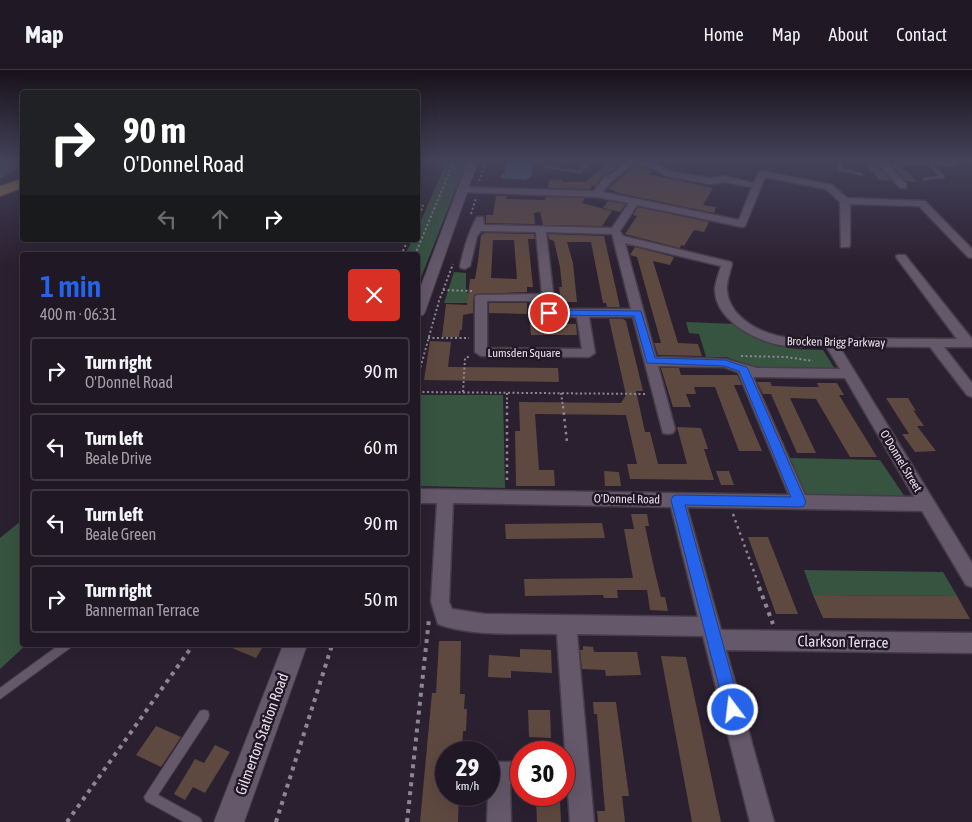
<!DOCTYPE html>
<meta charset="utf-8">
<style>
:root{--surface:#201824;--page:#28212c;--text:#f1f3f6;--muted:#a2a0a6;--line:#3d3741;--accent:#2563eb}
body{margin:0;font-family:"Asap Condensed",sans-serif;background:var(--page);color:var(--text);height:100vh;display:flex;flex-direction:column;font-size:19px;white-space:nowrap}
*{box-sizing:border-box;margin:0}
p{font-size:16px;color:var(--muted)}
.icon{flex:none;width:28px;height:28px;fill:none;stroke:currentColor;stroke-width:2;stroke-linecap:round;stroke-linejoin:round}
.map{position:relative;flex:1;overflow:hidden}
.panel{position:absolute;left:20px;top:182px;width:400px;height:395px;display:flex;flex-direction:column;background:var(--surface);border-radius:5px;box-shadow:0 5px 20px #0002,0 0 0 1px var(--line)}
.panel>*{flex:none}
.hud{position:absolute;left:20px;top:20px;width:400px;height:152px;border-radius:5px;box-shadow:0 5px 20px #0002,0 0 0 1px var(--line);background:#202124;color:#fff;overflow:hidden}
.speed{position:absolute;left:435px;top:671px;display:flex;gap:10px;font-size:25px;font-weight:700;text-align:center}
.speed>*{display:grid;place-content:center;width:65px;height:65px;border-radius:50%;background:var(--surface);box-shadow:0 5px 20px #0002,0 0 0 1px var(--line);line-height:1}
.speed small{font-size:12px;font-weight:400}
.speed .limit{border:8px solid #d22;background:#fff;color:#111}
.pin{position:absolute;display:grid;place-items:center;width:42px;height:42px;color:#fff;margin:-21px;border:2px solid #fff;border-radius:50%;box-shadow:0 1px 5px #0007}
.me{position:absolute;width:55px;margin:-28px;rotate:345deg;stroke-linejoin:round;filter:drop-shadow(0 0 4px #0008)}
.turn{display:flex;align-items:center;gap:18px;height:105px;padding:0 20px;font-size:22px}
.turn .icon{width:65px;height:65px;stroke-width:2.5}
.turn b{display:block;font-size:35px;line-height:42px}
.lanes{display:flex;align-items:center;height:48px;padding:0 20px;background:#0003;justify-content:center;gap:25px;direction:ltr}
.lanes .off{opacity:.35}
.round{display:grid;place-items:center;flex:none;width:52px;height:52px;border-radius:5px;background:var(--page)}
.summary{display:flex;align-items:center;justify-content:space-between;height:85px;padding:0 20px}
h1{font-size:30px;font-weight:600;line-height:38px;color:var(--accent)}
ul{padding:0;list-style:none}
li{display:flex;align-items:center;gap:15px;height:68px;margin:0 10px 8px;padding:0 10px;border:2px solid var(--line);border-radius:5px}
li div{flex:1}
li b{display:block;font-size:19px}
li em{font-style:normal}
header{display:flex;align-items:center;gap:30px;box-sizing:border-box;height:70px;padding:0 25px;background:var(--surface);border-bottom:1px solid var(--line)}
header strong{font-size:24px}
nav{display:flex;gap:28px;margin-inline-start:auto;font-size:18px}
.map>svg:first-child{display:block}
.green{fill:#365440}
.water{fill:#3c6180}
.building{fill:#5e4940;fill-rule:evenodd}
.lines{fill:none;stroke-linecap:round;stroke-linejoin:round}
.service-casing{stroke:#463d4a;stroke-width:2}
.minor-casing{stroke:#463d4a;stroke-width:3}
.tertiary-casing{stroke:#463d4a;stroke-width:2}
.trunk-casing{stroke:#463d4a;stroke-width:3}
.path-far2{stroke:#8f8693;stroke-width:2;stroke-dasharray:2 2.5;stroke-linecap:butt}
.path-far1{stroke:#8f8693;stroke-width:2.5;stroke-dasharray:2.5 4;stroke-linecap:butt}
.path{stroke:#8f8693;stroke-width:4;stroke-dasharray:4 5;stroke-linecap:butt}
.service{fill:#64586a;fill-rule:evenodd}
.minor{fill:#64586a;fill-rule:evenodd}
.tertiary{fill:#64586a;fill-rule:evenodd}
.trunk{fill:#907944;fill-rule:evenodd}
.route{fill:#2563eb;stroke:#184099}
.labels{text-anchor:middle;stroke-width:5;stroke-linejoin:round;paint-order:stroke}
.street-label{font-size:12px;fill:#e6dfe9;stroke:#221726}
.near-street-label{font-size:15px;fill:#e6dfe9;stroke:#221726}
</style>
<header>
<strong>Map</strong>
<nav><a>Home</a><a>Map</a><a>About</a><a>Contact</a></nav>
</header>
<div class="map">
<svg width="972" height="752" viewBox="0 0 972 752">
<rect width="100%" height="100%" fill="#2b2030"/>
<!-- green -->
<path class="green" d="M0 91H21L17 93 18 98 0 109Z
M447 91H467L418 215V185H405L412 170H418V157Z
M454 202 466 203V222L474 226 473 233H444Z
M686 252 736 254 750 265 777 276 796 279 823 280 835 299 757 298 726 287H706L699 264 689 263Z
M418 325H503L505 418 418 416Z
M789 388 880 390 905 427H805Z
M22 450V575H26L0 599V468Z
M804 500 943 502 957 526 813 525Z"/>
<!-- water -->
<path class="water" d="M505 91H530L532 93V106L525 110 501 108 500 107 505 103Z"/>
<!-- building -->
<path class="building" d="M611 91H623L611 102 603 105 595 116 592 115 590 119 548 118 549 109 562 110V112H585Z
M865 93 876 94 891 111 879 110Z
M890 94H900L917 112 906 111Z
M634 96 652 100 648 104 713 118 703 135 716 137 714 143 614 122 616 121 608 119Z
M496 126H507L506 129 545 130 546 127 585 128 582 133 612 141 602 156 543 155 540 142 534 143 535 154 486 153V145H493Z
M608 131 626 134 620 142 603 138Z
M638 137 709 152 704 162 694 160 684 176 681 175 680 178 625 164 637 146 633 145Z
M485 163 534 164 535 169H528L533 217H527V222L476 224 473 227V243L463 245 462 260H460L459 267H442L446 234 467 235 470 209H475L478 191 481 165ZM493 170H514L517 209 491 208Z
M548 164 604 166 620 237H607L606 233H603L591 172H567L573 193 577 232H561L559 217H562L560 197 554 171 549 169Z
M635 177 674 187 670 195 653 191 678 273 698 274 702 286 658 285 654 273H661L637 187 630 185Z
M489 233H527V244L489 243Z
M609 249H623L626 251 643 321H636L645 362H650L658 394H687L677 357 701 358 708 379H704L714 410 630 409 627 394H637L626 345 535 344 539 400H554L555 416H516L515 361H520L519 332 621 333 626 325Z
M530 254H576L577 265H531Z
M430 271 451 272 448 297 558 298 559 312 424 310Z
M661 298H679L681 305H737L742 315H734L762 381H739L715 317H694L696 324H686L691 337H673Z
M757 312H770L772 316 804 317H819L817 313H837L844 325H839L877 387H850L816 329 790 328 816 383H797L771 324H763Z
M886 328H908L916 341 913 340 924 356H917L936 381 915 382 902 364H909Z
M604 401 619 402 621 416H605Z
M716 401H729L734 415H721Z
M631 444H647L649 456H645L654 498 661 527H665L668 541 650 540 647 520H617L618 528H604L603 525H597L525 526 524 509 633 508 624 459H634Z
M602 453 605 468 506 469 505 454Z
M748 467H768L798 544H776Z
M813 525 957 526 970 549 823 548Z
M439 571H461L460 624H465L464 639H467L466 661H463L462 682H446V725H459L458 752H420L432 623H436Z
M225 575H264L256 588Z
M583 576 593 577 594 582H637L641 605 606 606 605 600 582 599 580 580H583Z
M520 579 551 580 552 603 511 601V608L488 607 489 585 520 587Z
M661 586 686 587 721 752H692Z
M593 632H616L629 726H622L625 752H598L597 741H605L597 644H594Z
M528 640H550L551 668 529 667Z
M156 656 181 667 161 697 136 685Z
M215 675 230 682 205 723 193 717 185 730 174 724 195 689 204 693Z
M536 730 560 731 561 752H537Z"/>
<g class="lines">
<defs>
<path id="service" d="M588 91H592L580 103 543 97 545 96 579 101Z
M839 91H843L841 98 863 104 861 105 837 100Z
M926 91H928L944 106V108L923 110V108L939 106 926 93Z
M59 575H72L70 578 0 629V618Z
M204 640 208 641 209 645 208 649 158 725 200 748 202 752H184L146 731 144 727 200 641Z"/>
<path id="minor" d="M626 91 656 93 669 101 709 108 724 106 754 113 759 102 762 101 832 115 847 128 925 131 972 179V188L968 187 919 136 850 134V175L849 177H841L840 132 826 119 765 107 745 156 742 157 637 135 620 161 623 166 731 192 732 194C730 203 726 212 727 221 730 250 767 267 793 268L957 269 896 187 897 185H905L972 269V277H944L972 313V327L967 325 930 277 839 276 972 493V517L966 515 922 441 687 437 721 560 972 563V583L726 580 774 752H750L703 566 577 564 594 752H570L557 564C521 563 472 567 438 554L431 532 437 433H418V419L789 425 738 302 724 297 658 296 675 359 673 363 668 364 663 363 633 247H589L595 283 589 287 481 286 475 282V227L477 225 542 224 536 162 481 161 477 166 470 196 465 199 461 198 460 196C464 178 468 163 477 147H483L484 155 612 158 629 133 597 127 461 122 457 119 458 117 594 121 605 106 612 104ZM633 94 653 98 666 106 709 114 724 112 752 117 739 150 603 122C611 110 622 104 633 94ZM546 162 612 164 631 239H555ZM625 173 721 196C719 203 716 211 715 218 714 249 754 270 780 275 795 278 811 276 826 276L840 299 757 298 725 289 656 287ZM487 231H542L545 246 577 247 582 279 487 278ZM753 307 845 308 914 427 805 425ZM453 433 671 437 698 547 485 544 452 539 449 532Z
M876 91H885L906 114V118H900Z
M897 91H957L959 93 955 96 901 93Z
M498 692H521V714H510L511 752H487L489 698 490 695Z"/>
<path id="tertiary" d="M468 91H478L425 242 423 245 418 246V224Z
M283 575H307L244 752H214Z"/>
<path id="trunk" d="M22 109V118L0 126V116Z"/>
</defs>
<!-- service casing -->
<use href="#service" class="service-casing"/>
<!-- minor casing -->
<use href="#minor" class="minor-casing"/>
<!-- tertiary casing -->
<use href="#tertiary" class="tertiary-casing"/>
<!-- trunk casing -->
<use href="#trunk" class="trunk-casing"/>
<!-- path-far2 -->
<path class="path-far2" d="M479 111 487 91
M471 144 476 128
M418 149 423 136 419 131
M401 185 408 170
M415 185 454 91
M443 220 472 221
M428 268H469
M741 286 786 287 813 291
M418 306 439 231 453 194
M418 322 646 324
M463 322 465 288 471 286
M507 323V337
M561 323 563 337"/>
<!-- path-far1 -->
<path class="path-far1" d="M507 336V414
M563 336 567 372
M733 444 760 518"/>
<!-- path -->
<path class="path" d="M759 517 773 554
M67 752 193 575
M276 752 332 575
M407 752 429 549"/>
<!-- service -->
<use href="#service" class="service"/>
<!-- minor -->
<use href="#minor" class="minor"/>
<!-- tertiary -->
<use href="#tertiary" class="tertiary"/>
<!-- trunk -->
<use href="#trunk" class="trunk"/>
</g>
<!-- sky -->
<linearGradient id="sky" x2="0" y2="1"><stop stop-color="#18121a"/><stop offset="0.46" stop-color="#444259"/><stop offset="1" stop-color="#444259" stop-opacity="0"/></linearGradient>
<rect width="972" height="196" fill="url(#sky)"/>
<!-- route -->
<path class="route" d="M549 240 641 241 655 288 725 290 746 297 748 299 806 432 804 436 800 437 685 435 741 640 738 645 733 648 727 645 725 640 671 430 673 426 677 425 791 427 739 301 724 296 647 293 634 246 546 245 544 243Z"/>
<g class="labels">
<!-- street labels -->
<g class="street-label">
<text transform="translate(836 272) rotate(1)" y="4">Brocken Brigg Parkway</text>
<text x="524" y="287">Lumsden Square</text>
<text transform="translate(901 391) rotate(59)" y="4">O'Donnel Street</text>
<text transform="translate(627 429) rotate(1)" y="4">O'Donnel Road</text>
</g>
<!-- near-street labels -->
<g class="near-street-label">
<text transform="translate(843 572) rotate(1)" y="5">Clarkson Terrace</text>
<text transform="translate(262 664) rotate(-70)" y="5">Gilmerton Station Road</text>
</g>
</g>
</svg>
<div class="speed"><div>29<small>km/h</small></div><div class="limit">30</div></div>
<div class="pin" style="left:549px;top:243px;background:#d93025"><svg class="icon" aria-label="arrive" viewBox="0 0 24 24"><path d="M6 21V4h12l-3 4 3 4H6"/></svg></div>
<svg class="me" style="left:733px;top:640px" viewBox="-20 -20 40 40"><circle r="17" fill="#2563eb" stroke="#fff" stroke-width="3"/><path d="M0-11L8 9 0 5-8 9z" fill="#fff"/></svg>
<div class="hud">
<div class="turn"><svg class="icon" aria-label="right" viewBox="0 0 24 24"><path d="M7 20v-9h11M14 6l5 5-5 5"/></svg><div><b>90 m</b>O'Donnel Road</div></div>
<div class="lanes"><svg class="icon off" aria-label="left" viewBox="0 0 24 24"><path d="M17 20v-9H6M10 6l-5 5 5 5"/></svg><svg class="icon off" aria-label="ahead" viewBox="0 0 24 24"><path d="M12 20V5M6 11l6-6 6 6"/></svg><svg class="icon" aria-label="right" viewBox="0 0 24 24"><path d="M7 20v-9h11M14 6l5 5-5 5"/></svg></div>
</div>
<section class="panel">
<div class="summary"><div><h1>1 min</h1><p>400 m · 06:31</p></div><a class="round" style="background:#d93025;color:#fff"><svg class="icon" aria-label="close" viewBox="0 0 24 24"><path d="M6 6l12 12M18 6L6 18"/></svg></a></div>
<ul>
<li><svg class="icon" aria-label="right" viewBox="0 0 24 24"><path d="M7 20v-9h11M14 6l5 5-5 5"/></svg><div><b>Turn right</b><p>O'Donnel Road</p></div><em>90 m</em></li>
<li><svg class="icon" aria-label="left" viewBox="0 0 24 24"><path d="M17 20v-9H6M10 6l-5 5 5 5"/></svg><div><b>Turn left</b><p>Beale Drive</p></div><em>60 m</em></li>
<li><svg class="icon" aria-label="left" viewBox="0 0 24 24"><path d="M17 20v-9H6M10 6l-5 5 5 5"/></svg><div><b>Turn left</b><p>Beale Green</p></div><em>90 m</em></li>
<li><svg class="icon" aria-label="right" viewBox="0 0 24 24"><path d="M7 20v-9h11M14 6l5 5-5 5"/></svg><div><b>Turn right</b><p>Bannerman Terrace</p></div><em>50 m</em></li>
</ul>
</section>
</div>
